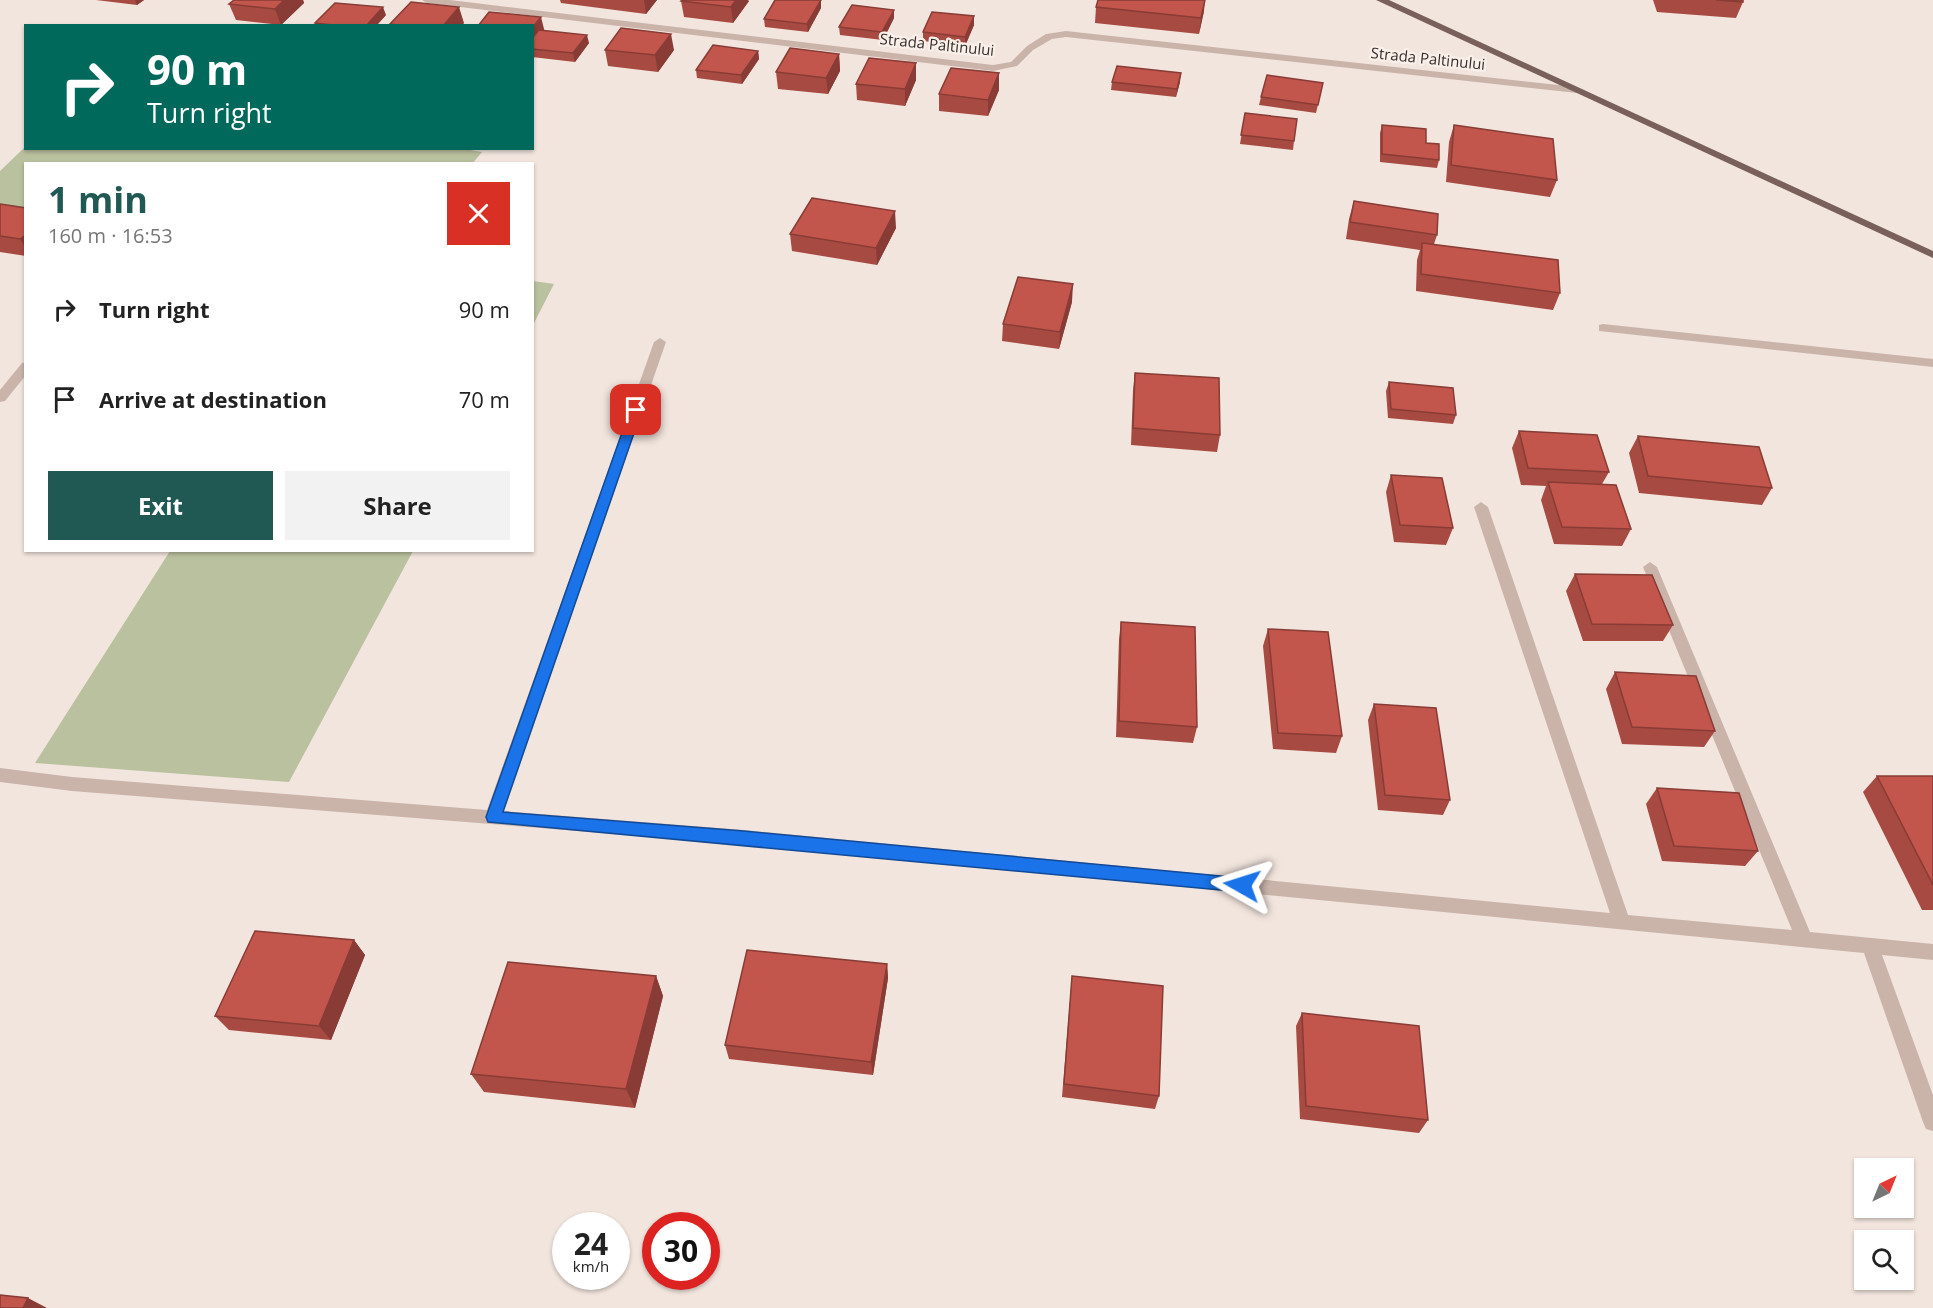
<!DOCTYPE html>
<meta charset="utf-8">
<style>
:root{--surface:#fff;--page:#f2f2f2;--text:#222;--muted:#767676;--accent:#205853}
body{margin:0;font-family:"Open Sans",sans-serif;background:var(--page);color:var(--text);height:100vh;display:flex;flex-direction:column;font-size:22px;white-space:nowrap}
*{box-sizing:border-box;margin:0}
p{font-size:20px;color:var(--muted)}
.icon{flex:none;width:33px;height:33px;fill:none;stroke:currentColor;stroke-width:2;stroke-linecap:round;stroke-linejoin:round}
.map{position:relative;flex:1;overflow:hidden}
.sheet{position:absolute;left:24px;top:162px;width:510px;height:390px;display:flex;flex-direction:column;background:var(--surface);border-radius:0px;box-shadow:0 2px 4px #0004}
.sheet>*{flex:none}
.top-card{position:absolute;left:24px;top:24px;width:510px;height:126px;border-radius:0px;box-shadow:0 2px 4px #0004;background:#00695c;color:#fff;overflow:hidden}
.needle{width:39px;rotate:43deg}
.fabs{position:absolute;left:1854px;top:1158px;display:grid;gap:12px}
.fabs a{display:grid;place-items:center;width:60px;height:60px;border-radius:0px;background:var(--surface);box-shadow:0 2px 4px #0004;font-size:30px}
.speed{position:absolute;left:552px;top:1212px;display:flex;gap:12px;font-size:30px;font-weight:700;text-align:center}
.speed>*{display:grid;place-content:center;width:78px;height:78px;border-radius:50%;background:var(--surface);box-shadow:0 2px 4px #0004;line-height:1}
.speed small{font-size:15px;font-weight:400}
.speed .limit{border:9px solid #d22;background:#fff;color:#111}
.pin{position:absolute;display:grid;place-items:center;width:51px;height:51px;color:#fff;margin:-26px;border-radius:12px;box-shadow:0 3px 9px #0006}
.me{position:absolute;width:66px;margin:-33px;rotate:276deg;stroke-linejoin:round;filter:drop-shadow(0 0 4px #0008)}
.turn{display:flex;align-items:center;gap:21px;height:126px;padding:0 24px;font-size:27px}
.turn .icon{width:78px;height:78px;stroke-width:2.5}
.turn b{display:block;font-size:42px;line-height:51px}
.round{display:grid;place-items:center;flex:none;width:63px;height:63px;border-radius:0px;background:var(--page)}
.overview{display:flex;align-items:center;justify-content:space-between;height:102px;padding:0 24px}
h1{font-size:36px;font-weight:700;line-height:45px;color:var(--accent)}
.cta{display:flex;gap:12px;margin-top:auto;padding:12px 24px}
.cta a{flex:1;height:69px;border-radius:0px;background:var(--accent);color:#fff;font-size:24px;font-weight:700;line-height:69px;text-align:center}
.cta a+a{background:var(--page);color:var(--text)}
ul{padding:0;list-style:none}
li{display:flex;align-items:center;gap:18px;height:90px;padding:0 24px}
li div{flex:1}
li b{display:block;font-size:22px}
li em{font-style:normal}
.map>svg:first-child{display:block}
.green{fill:#bac19e}
.lines{fill:none;stroke-linecap:round;stroke-linejoin:round}
.service{fill:#cab4aa;fill-rule:evenodd}
.minor{fill:#cab4aa;fill-rule:evenodd}
.primary{fill:#79605b;fill-rule:evenodd}
.wall{fill:#a74a41}
.shaded-wall{fill:#883c35}
.building{fill:#c2564c;stroke:#883c35;stroke-width:1.5}
.route{fill:#1a73e8;stroke:#114b97;stroke-width:1.5}
.labels{text-anchor:middle;stroke-width:4.5;stroke-linejoin:round;paint-order:stroke}
.far-street-label{font-size:15px;fill:#372c29;stroke:#f9f0ea}
</style>
<div class="map">
<svg width="1933" height="1308" viewBox="0 0 1933 1308">
<rect width="100%" height="100%" fill="#f2e5de"/>
<!-- green -->
<path class="green" d="M25 147 458 148 482 152 472 164H26L25 215 0 210V171Z
M533 281 554 284 533 325 532 281Z
M170 551H413L289 782 35 763Z"/>
<g class="lines">
<!-- service -->
<path class="service" d="M422 0H450L993 65 1011 62 1027 46 1046 34 1066 31 1577 87 1582 90 1577 93 1066 37 1052 39 1033 50 1017 66 993 71 427 3Z"/>
<!-- minor -->
<path class="minor" d="M1603 324 1933 359V367L1599 331V325Z
M660 338 666 342 503 811 744 830 1610 913 1474 507 1481 502 1488 507 1628 915 1792 930 1643 567 1650 562 1657 567 1810 932 1933 944V960L1882 955 1933 1095V1131L1926 1129 1923 1122 1864 953 744 844 72 791 0 782V768L72 777 487 810 654 342Z
M26 362V375L5 401 0 402V390L22 363Z"/>
<!-- primary -->
<path class="primary" d="M1376 0H1389L1933 251V258Z"/>
</g>
<!-- wall -->
<path class="wall" d="M96 0H144L137 5Z
M234 0H303L304 3 281 25 236 20 229 4Z
M560 0H657L646 14 561 3Z
M1653 0H1743V2L1736 18 1657 12Z
M681 1H749L733 23 684 17Z
M1096 7 1204 11 1199 34 1095 23Z
M821 8 808 32 765 27 764 19Z
M386 15 376 26H316L315 23Z
M974 16V25L965 46 923 41V32Z
M894 18 883 40 840 35 839 27Z
M532 26 544 30 589 43 575 62 532 57Z
M605 50H674L658 72 608 66Z
M758 51 759 59 742 84 697 78 696 70Z
M839 54 840 71 828 94 778 89 776 72Z
M916 63V80L905 106 857 100 856 84Z
M999 73V90L988 116 939 111V94Z
M1112 82H1180L1176 97 1111 90Z
M1323 83 1316 113 1259 105 1261 97Z
M1245 113 1294 141 1293 150 1240 144Z
M1382 125 1426 143 1439 160 1437 168 1380 162V133Z
M1454 125 1557 180 1550 197 1446 182 1449 142Z
M1354 201 1437 235 1434 244 1560 293 1553 310 1416 291 1417 260 1420 250 1346 239 1349 219Z
M0 204 26 208V256L0 252Z
M896 228 877 265 792 251 790 234Z
M1072 302 1059 349 1002 341 1003 324Z
M1135 373 1220 435 1217 452 1131 445 1133 390Z
M1389 382 1456 415 1453 424 1388 418 1386 391Z
M1519 431 1609 472 1602 484 1631 529 1622 546 1554 544 1541 500 1546 486 1521 485 1512 448Z
M1638 436 1772 488 1762 505 1639 493 1629 453Z
M1391 475 1453 528 1446 545 1394 542 1386 492Z
M1575 574 1673 625 1663 641H1583L1566 591Z
M1121 622 1197 727 1193 743 1116 737 1119 639Z
M1268 629 1342 736 1336 753 1273 749 1263 646Z
M1615 672 1715 731 1704 747 1622 744 1606 689Z
M1374 704 1450 800 1443 815 1378 810 1368 720Z
M1877 776H1933V910H1922L1863 792Z
M1657 788 1758 851 1745 866 1662 861 1646 804Z
M354 940 365 955 331 1040 229 1030 215 1016Z
M887 964 888 978 873 1075 729 1059 725 1045Z
M656 976 663 996 635 1108 484 1092 471 1074Z
M1072 976 1159 1096 1155 1109 1062 1097Z
M1302 1013 1428 1120 1419 1133 1300 1119 1296 1026Z"/>
<!-- shaded-wall -->
<path class="shaded-wall" d="M135 0H144L137 5Z
M284 0H303L304 3 281 25 275 9Z
M644 0H657L646 14Z
M736 0H748L749 1 733 23 731 7Z
M821 0V8L808 32 807 24Z
M1205 0 1204 11 1199 34 1201 18Z
M383 7 386 15 376 26H366Z
M459 7 464 23 462 26H443Z
M894 10V18L883 40 882 32Z
M974 16V25L965 46V37Z
M541 17 545 33 532 49V28Z
M671 34 674 50 658 72 655 55Z
M587 35 589 43 575 62 573 53Z
M758 51 759 59 742 84 741 75Z
M839 54 840 71 828 94 826 78Z
M916 63V80L905 106V89Z
M999 73V90L988 116V100Z
M1181 73 1180 82 1176 97 1177 89Z
M895 211 896 228 877 265 876 248Z
M26 235V248L20 239Z
M1073 284 1072 302 1059 349 1060 332Z
M354 940 365 955 331 1040 319 1026Z
M887 964 888 978 873 1075 871 1062Z
M656 976 663 996 635 1108 626 1089Z
M28 1298 47 1308H23Z"/>
<!-- building -->
<path class="building" d="M234 0H284L275 9 229 4Z
M682 0H736L731 7 681 1Z
M775 0H821L807 24 764 19Z
M1098 0H1205L1201 18 1096 7Z
M1716 0H1743V2Z
M411 2 459 7 443 26H405L390 24Z
M335 3 383 7 366 26H341L315 23Z
M852 5 894 10 882 32 839 27Z
M489 12 541 17 532 28V26H478Z
M932 12 974 16 965 37 923 32Z
M621 28 671 34 655 55 605 50Z
M539 30 587 35 573 53 532 49V38Z
M713 45 758 51 741 75 696 70Z
M790 48 839 54 826 78 776 72Z
M869 58 916 63 905 89 856 84Z
M1117 66 1181 73 1177 89 1112 82Z
M951 68 999 73 988 100 939 94Z
M1267 75 1323 83 1318 105 1261 97Z
M1245 113 1297 119 1294 141 1241 135Z
M1382 125 1426 129V143L1439 144V160L1382 154Z
M1454 125 1553 139 1557 180 1451 165Z
M812 198 895 211 876 248 790 234Z
M1354 201 1438 214 1437 235 1350 222Z
M0 204 26 208V235L20 239 0 236Z
M1422 243 1558 260 1560 293 1421 274Z
M1018 277 1073 284 1060 332 1003 324Z
M1135 373 1219 378 1220 435 1133 428Z
M1389 382 1453 388 1456 415 1391 409Z
M1519 431 1597 435 1609 472 1528 468Z
M1638 436 1759 447 1772 488 1648 476Z
M1391 475 1442 478 1453 528 1400 525Z
M1548 482 1616 485 1631 529 1562 527Z
M1575 574 1652 575 1673 625 1592 624Z
M1121 622 1195 627 1197 727 1119 721Z
M1268 629 1328 632 1342 736 1278 733Z
M1615 672 1696 676 1715 731 1632 727Z
M1374 704 1436 708 1450 800 1385 795Z
M1877 776H1933V885Z
M1657 788 1739 793 1758 851 1674 846Z
M255 931 354 940 319 1026 215 1016Z
M747 950 887 964 871 1062 725 1045Z
M508 962 656 976 626 1089 471 1074Z
M1072 976 1163 986 1159 1096 1064 1084Z
M1302 1013 1419 1026 1428 1120 1306 1106Z
M0 1295 28 1298 23 1308H0Z"/>
<!-- route -->
<path class="route" d="M636 406 642 410 503 812 744 831 1242 878 1248 880 1250 885 1248 890 1242 892 488 822 486 817 630 410Z"/>
<g class="labels">
<!-- far-street labels -->
<g class="far-street-label">
<text transform="translate(937 45) rotate(6)" y="5">Strada Paltinului</text>
<text transform="translate(1428 59) rotate(6)" y="5">Strada Paltinului</text>
</g>
</g>
</svg>
<div class="fabs">
<a><svg class="needle" viewBox="-14 -14 28 28"><path d="M0-13l5 13h-10z" fill="#e53935"/><path d="M0 13l5-13h-10z" fill="#767676"/></svg></a>
<a><svg class="icon" aria-label="search" viewBox="0 0 24 24"><circle cx="10" cy="10" r="6"/><path d="M15 15l6 6"/></svg></a>
</div>
<div class="speed"><div>24<small>km/h</small></div><div class="limit">30</div></div>
<div class="pin" style="left:636px;top:410px;background:#d93025"><svg class="icon" aria-label="arrive" viewBox="0 0 24 24"><path d="M6 21V4h12l-3 4 3 4H6"/></svg></div>
<svg class="me" style="left:1242px;top:885px" viewBox="-20 -20 40 40"><path d="M0-17L14 15 0 8-14 15z" fill="#1a73e8" stroke="#fff" stroke-width="4"/></svg>
<div class="top-card">
<div class="turn"><svg class="icon" aria-label="right" viewBox="0 0 24 24"><path d="M7 20v-9h11M14 6l5 5-5 5"/></svg><div><b>90 m</b>Turn right</div></div>
</div>
<section class="sheet">
<div class="overview"><div><h1>1 min</h1><p>160 m · 16:53</p></div><a class="round" style="background:#d93025;color:#fff"><svg class="icon" aria-label="close" viewBox="0 0 24 24"><path d="M6 6l12 12M18 6L6 18"/></svg></a></div>
<ul>
<li><svg class="icon" aria-label="right" viewBox="0 0 24 24"><path d="M7 20v-9h11M14 6l5 5-5 5"/></svg><div><b>Turn right</b></div><em>90 m</em></li>
<li><svg class="icon" aria-label="arrive" viewBox="0 0 24 24"><path d="M6 21V4h12l-3 4 3 4H6"/></svg><div><b>Arrive at destination</b></div><em>70 m</em></li>
</ul>
<div class="cta"><a>Exit</a><a>Share</a></div>
</section>
</div>
